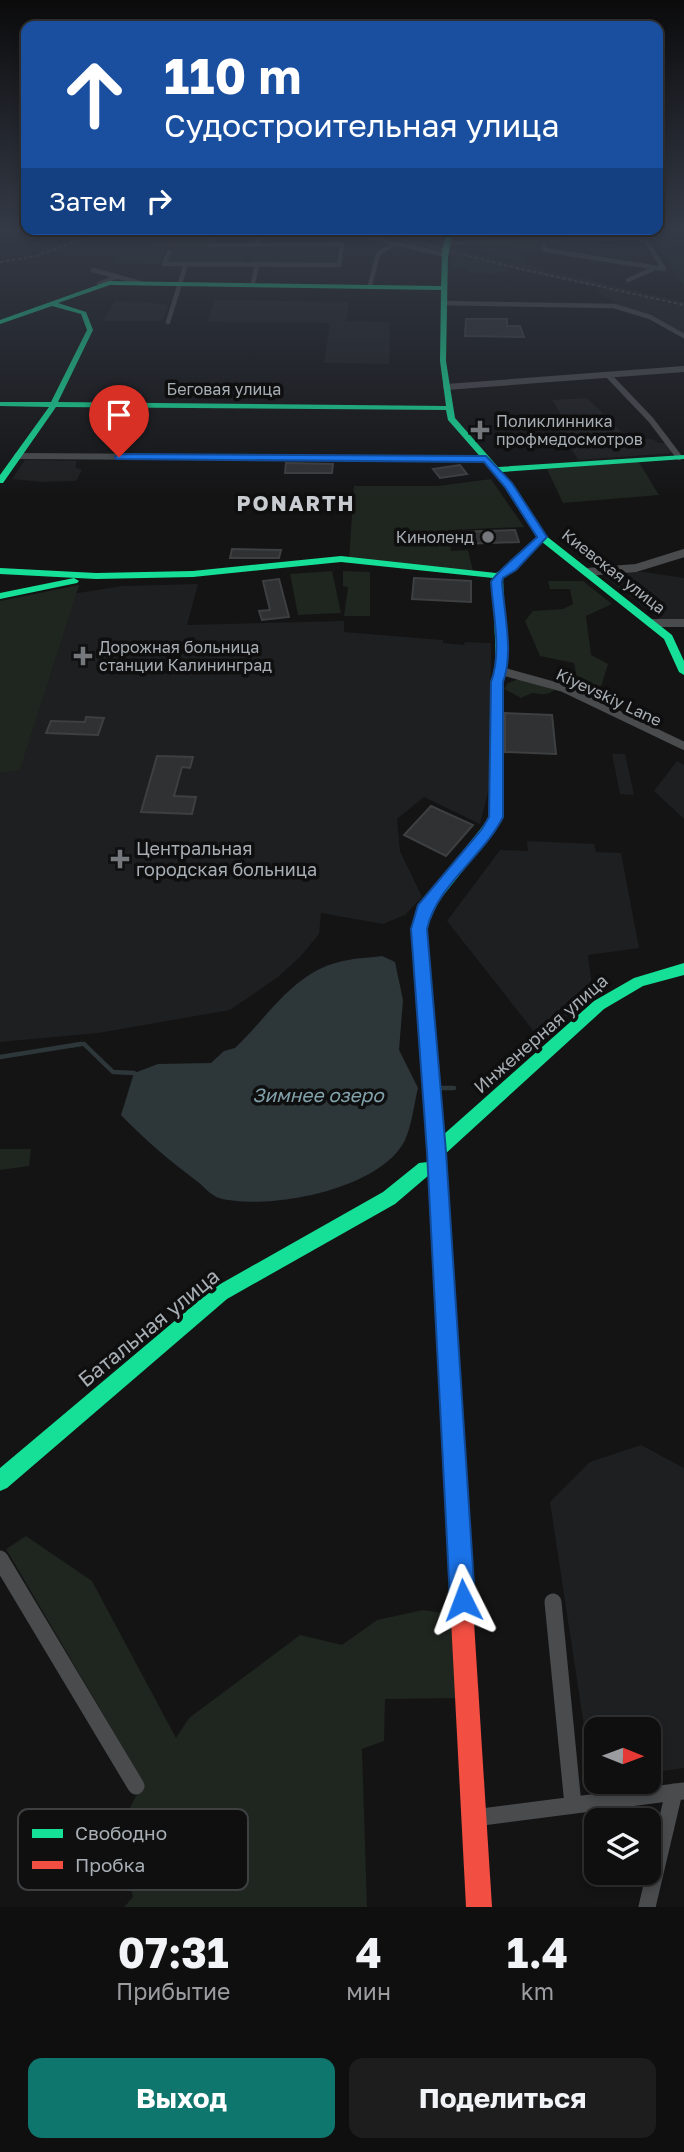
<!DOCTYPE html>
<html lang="ru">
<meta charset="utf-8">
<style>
:root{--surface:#0f0f10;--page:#1d1d1e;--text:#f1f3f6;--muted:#9b9c9f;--line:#2f2f30;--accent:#0f766e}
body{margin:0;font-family:"Golos Text",sans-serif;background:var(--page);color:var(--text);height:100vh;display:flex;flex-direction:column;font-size:26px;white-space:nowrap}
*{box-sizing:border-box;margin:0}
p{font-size:23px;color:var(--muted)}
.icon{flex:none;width:38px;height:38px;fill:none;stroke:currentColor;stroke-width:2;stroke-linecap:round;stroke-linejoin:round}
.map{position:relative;height:1907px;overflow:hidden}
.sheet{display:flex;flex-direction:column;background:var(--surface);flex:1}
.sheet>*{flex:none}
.top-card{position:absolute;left:21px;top:21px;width:642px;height:214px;border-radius:14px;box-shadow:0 4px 10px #0003,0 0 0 2px var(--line);background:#1a4fa0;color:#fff;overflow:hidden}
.needle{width:46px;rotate:91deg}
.controls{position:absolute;left:584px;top:1717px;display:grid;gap:14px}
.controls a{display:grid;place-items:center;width:77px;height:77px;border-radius:14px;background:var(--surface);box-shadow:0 4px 10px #0003,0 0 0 2px var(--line);font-size:35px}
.pin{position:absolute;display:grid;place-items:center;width:60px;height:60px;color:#fff;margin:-72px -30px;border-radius:50% 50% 50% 0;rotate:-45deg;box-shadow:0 0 7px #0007}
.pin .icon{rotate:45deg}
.me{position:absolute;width:77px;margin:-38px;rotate:357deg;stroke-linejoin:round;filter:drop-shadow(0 0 5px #0008)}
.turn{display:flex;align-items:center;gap:24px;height:147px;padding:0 28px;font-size:32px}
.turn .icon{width:91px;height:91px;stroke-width:2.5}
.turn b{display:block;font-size:49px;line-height:60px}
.then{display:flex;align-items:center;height:66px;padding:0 28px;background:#0003;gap:14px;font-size:26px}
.eta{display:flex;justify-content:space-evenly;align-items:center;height:119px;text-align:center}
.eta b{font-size:42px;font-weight:700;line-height:49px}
.action{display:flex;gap:14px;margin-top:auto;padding:14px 28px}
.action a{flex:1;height:80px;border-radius:14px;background:var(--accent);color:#fff;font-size:28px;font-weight:700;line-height:80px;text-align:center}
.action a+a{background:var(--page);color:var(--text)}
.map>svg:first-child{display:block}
.built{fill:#1e1f20}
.green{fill:#1f251f}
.water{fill:#2d3639}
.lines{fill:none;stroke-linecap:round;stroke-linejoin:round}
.stream-far1{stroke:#2d3639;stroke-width:3.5}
.stream{stroke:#2d3639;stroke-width:4.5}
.building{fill:#303132;stroke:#3d3f41;stroke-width:2}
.street-far3{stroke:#494b4d;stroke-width:4.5}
.street-far2{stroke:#494b4d;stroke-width:6}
.street-far1{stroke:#494b4d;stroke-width:8}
.street{stroke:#494b4d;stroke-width:17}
.fast{fill:#16e098;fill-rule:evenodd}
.jam{fill:#f24e42;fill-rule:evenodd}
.rail{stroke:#4a4c4e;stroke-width:2;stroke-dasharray:3.5 2.5;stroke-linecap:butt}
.fast-bridge{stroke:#16e098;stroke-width:7}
.route{fill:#1a73e8;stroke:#114b97;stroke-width:2}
.poi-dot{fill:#74787c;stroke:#0f0f10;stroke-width:2.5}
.labels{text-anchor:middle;stroke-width:7;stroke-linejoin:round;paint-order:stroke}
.far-street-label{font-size:16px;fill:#a7aeb4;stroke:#0f0f10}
.far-poi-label{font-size:16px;fill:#a7aeb4;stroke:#0f0f10;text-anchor:start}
.poi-label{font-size:18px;fill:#a7aeb4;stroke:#0f0f10;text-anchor:start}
.street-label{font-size:18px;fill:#a7aeb4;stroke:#0f0f10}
.water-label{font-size:19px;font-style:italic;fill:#82a2ab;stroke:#0f0f10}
.far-district-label{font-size:21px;font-weight:bold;letter-spacing:2px;fill:#c8ccd1;stroke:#0f0f10}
.near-street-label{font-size:21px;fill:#a7aeb4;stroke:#0f0f10}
.key{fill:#0f0f10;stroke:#3d3f41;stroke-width:2}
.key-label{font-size:19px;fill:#a7aeb4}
</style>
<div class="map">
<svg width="684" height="1907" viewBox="0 0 684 1907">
<rect width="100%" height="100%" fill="#141415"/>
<!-- built -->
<path class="built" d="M351 231H385L443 245 442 252Z
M181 233 209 239 206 246H167L161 262 157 264 121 263 113 260Z
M450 247 502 260 611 285 602 288 510 269 449 254Z
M614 286 684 302V334L650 316 617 305 597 291Z
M214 300 349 302 347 321 390 322 389 364 324 363 330 323 208 322Z
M115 301 144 302 169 305 162 321H102Z
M587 398 630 440 652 439 659 443H666L673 453 578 460 559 428 569 427 552 400Z
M25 460 77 461 75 467 82 470 76 481 42 482 12 479Z
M602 572H644L684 578V620L659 619 605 577Z
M198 584 187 625 344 621V632L443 640V643L464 645 465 642 491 643 490 784 480 824 424 797 397 819 400 851 422 897 405 915 383 924 321 913 319 934 300 957 278 977 230 1010 98 1033 0 1042V605L123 586Z
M612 754H625L634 795 620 794Z
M677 761 684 765V819L654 791Z
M527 841 594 844 596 852 621 853 639 948 588 955 593 995 539 1038 447 921 500 850 528 851Z
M641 1445 684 1468V1768L649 1773V1729H597V1779H592L550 1502 590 1462Z"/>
<!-- green -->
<path class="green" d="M647 231H684V286L656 244 647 238Z
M541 243 542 251 522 252 525 264 458 244Z
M259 244 338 245 336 264 253 263Z
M173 246H249L245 262H166Z
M452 254 510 269 498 274 470 273 466 268H451Z
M638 461 659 495 563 503 547 469Z
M491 479 524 527 448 530 451 551 468 550 473 571 349 559 354 486H438Z
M332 571 341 613 298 615 290 574Z
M343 571 370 572V616H344L348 587 343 586Z
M548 581H583L612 604 586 616 591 655 608 664 601 687 577 679 574 663 540 656 525 621 533 611 563 609 573 604 570 589H550Z
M79 585 20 770 0 773V601Z
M521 678 555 690C546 696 542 694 532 693L521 698 504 689 508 683Z
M0 1149H31L29 1166 0 1170Z
M26 1536 92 1581 176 1738 189 1718 300 1635 342 1645 377 1620 423 1610 463 1616 462 1698 385 1699 384 1741 362 1749 367 1907H124L133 1897 118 1832 143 1782 6 1549Z"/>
<!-- water -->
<path class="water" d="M382 956 395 962 403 1000 399 1050 418 1088C414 1104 412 1125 405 1140 381 1190 267 1211 219 1198 212 1196 204 1187 198 1182 170 1161 145 1140 121 1115L134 1073 158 1064 211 1063 224 1051 235 1048C267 1018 293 973 339 962 353 958 368 958 382 956Z"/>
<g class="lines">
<!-- stream-far1 -->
<path class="stream-far1" d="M70 1046 84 1044 86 1046"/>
<!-- stream -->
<path class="stream" d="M84 1044 113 1072 134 1073
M0 1057 81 1044
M436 1088H454"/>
</g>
<!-- building -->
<path class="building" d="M466 319H507V326H520L524 337 465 336Z
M286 463 333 464 332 473H285Z
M460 465 467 474 440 478 433 469Z
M515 530 519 542 461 544 457 532Z
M232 549 281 550 279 558H230Z
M414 578 471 581V602L412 599Z
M279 579 289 617 262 620 259 611 270 610 263 581Z
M505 713 552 715 556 754 505 752Z
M86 717 104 718 98 735 46 733 51 721 85 722Z
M157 756 193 757 190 768 182 767 174 796 196 797 192 814 141 812Z
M431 806 473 825 446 856 404 835Z"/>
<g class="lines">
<!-- street-far3 -->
<path class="street-far3" d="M343 231 445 255
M543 242 545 250 664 269
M447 243 634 238 646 241 664 269
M255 244 261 237 277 231
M209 245 215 235 227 231
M169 252 164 264 339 265 342 244 209 245
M93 270 140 283
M628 280 653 269
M253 283 257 265
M99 284 116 277
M370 285 378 254 395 243
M443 303 614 306 650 317 684 336
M168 322 186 264"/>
<!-- street-far2 -->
<path class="street-far2" d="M608 375 651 420 679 457
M446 387 684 369
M17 456 486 459"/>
<!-- street-far1 -->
<path class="street-far1" d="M587 572 636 568 684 553
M652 623H684
M501 671 563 688 684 746"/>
<!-- street -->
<path class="street" d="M0 1559 136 1786
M553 1602 573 1805
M474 1818 684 1791
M647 1907 674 1792"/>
<!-- fast -->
<path class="fast" d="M447 231H453L450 244 447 246 444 244Z
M445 253 448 255 446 361 455 418 498 467 684 455V459L502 472 513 485 545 535 672 635 684 661V675L679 672 664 639 542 542 515 570 503 577 506 671 502 682V817L481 848 438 902 426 929 443 1135 594 1001 634 978 684 963V975L643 986 604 1009 444 1155 469 1543 465 1550 458 1554 451 1550 447 1543 429 1175 395 1204 227 1299 7 1488 0 1491V1468L215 1287 383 1192 419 1163 428 1162 412 929 428 895 490 817 492 682 496 671 493 578 341 562 193 577 96 579 0 574V568L96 573 193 571 341 556 496 573 509 566 537 537 506 486 448 420 446 410 56 407 3 483H0V475L49 407 0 406V402H51L87 330 81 314 52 306 0 324V320L109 281 441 286 442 255ZM110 285 441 290 440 361 446 406 58 402 93 330 86 312 58 303Z
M74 578 79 581 77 583 0 599V593Z"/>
<!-- jam -->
<path class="jam" d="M458 1532 465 1536 469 1543 492 1907H466L447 1543 451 1536Z"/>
<!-- rail -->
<path class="rail" d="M370 231 508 266 684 305
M0 262 36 256 106 231"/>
<!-- fast-bridge -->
<path class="fast-bridge" d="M445 255 447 244"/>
</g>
<!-- sky -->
<linearGradient id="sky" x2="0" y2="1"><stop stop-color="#0b0b0c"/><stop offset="0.46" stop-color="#343a46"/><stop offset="1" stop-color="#343a46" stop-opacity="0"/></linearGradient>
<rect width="684" height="498" fill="url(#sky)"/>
<!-- route -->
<path class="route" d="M119 454 486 456 512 483 547 537 516 570 503 578 502 582C504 613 514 653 503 682V817C483 857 437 885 427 929L446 1152 475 1600 471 1608 463 1612 454 1608 450 1600 427 1152 411 929 418 905 482 829 489 817 491 682C502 653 493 613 491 582 493 575 528 546 537 537L505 487 484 462 116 459 115 457Z"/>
<!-- markers -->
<g class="poi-dot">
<path d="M476.5 419.5h7v7h7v7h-7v7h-7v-7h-7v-7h7z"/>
<circle cx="488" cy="537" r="7"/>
<path d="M79.5 645.5h7v7h7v7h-7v7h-7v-7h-7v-7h7z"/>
<path d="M116.5 848.5h7v7h7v7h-7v7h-7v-7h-7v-7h7z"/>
</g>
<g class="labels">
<!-- far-street labels -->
<g class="far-street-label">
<text x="224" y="395">Беговая улица</text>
<text transform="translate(614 571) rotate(38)" y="6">Киевская улица</text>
<text transform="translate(609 697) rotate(25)" y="6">Kiyevskiy Lane</text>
</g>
<!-- far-poi labels -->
<g class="far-poi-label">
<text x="496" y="427">Поликлинника<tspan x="496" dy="18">профмедосмотров</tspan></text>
<text x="474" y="543" text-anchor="end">Киноленд</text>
<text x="99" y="653">Дорожная больница<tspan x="99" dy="18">станции Калининград</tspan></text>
</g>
<!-- poi labels -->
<g class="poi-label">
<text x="136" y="855">Центральная<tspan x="136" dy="21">городская больница</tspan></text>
</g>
<!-- street labels -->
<g class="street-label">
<text transform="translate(541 1034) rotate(-41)" y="6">Инженерная улица</text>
</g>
<!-- water labels -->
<g class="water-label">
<text x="318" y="1102">Зимнее озеро</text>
</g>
<!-- far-district labels -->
<g class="far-district-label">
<text x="296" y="511">PONARTH</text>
</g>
<!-- near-street labels -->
<g class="near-street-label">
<text transform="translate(149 1328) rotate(-39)" y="7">Батальная улица</text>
</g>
</g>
<!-- legend -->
<rect x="18" y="1809" width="230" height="81" rx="10" class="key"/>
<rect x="32" y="1829" width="31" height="9" fill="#16e098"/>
<rect x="32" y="1861" width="31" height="8" fill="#f24e42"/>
<g class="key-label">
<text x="75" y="1840">Свободно</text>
<text x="75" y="1872">Пробка</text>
</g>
</svg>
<div class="controls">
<a><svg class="needle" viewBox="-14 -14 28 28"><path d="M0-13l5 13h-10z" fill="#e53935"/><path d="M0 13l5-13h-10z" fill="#9b9c9f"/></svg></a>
<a><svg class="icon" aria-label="layers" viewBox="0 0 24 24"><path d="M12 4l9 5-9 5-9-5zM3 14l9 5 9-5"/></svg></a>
</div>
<div class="pin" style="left:119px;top:457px;background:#d93025"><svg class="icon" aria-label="arrive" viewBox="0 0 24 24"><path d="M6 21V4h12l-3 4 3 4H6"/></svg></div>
<svg class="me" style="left:463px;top:1600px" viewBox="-20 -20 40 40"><path d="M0-17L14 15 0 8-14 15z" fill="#1a73e8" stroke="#fff" stroke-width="4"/></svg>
<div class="top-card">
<div class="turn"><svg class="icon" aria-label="ahead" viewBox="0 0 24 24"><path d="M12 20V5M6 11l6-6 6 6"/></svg><div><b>110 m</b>Судостроительная улица</div></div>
<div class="then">Затем<svg class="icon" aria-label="right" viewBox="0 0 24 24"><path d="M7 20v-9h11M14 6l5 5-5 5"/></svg></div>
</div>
</div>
<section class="sheet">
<div class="eta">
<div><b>07:31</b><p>Прибытие</p></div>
<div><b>4</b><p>мин</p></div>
<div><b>1.4</b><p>km</p></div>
</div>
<div class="action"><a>Выход</a><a>Поделиться</a></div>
</section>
